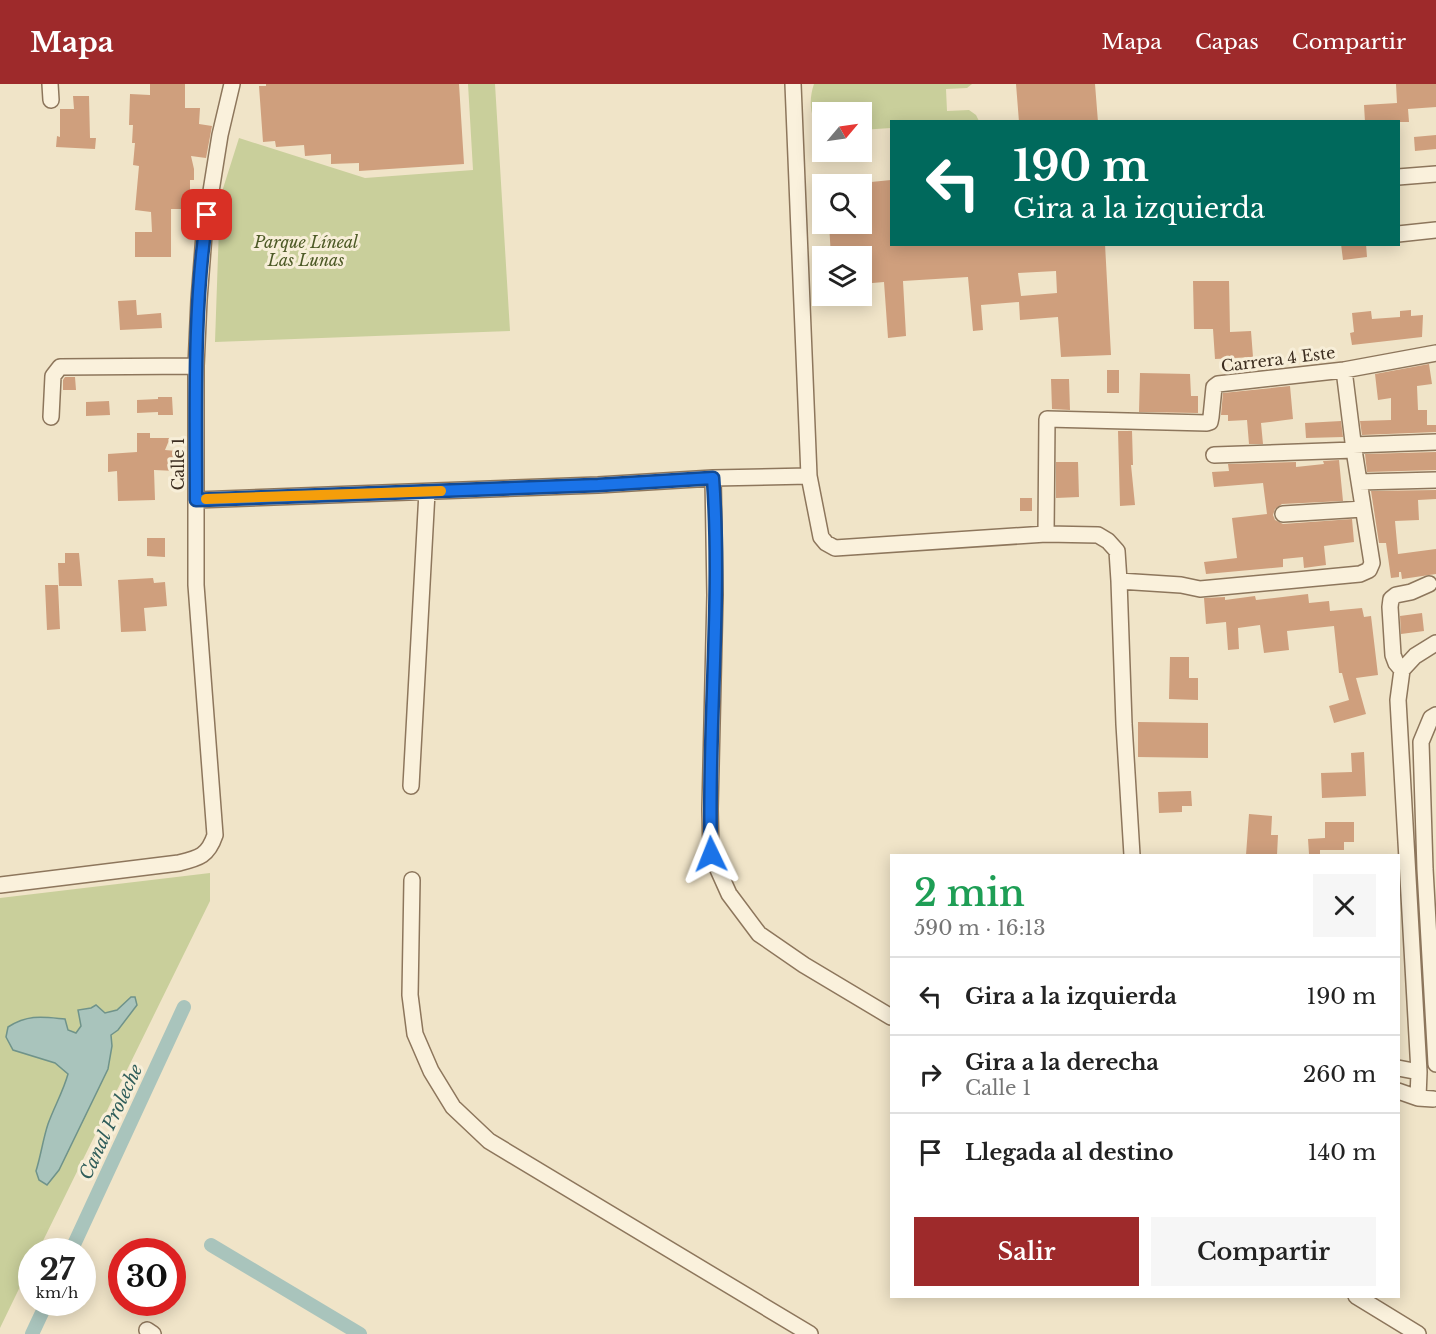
<!DOCTYPE html>
<html lang="es">
<meta charset="utf-8">
<style>
:root{--surface:#fff;--page:#f6f6f6;--text:#222;--muted:#767676;--line:#e0e0e0;--accent:#9e2a2b}
body{margin:0;font-family:"Libre Baskerville",serif;background:var(--page);color:var(--text);height:100vh;display:flex;flex-direction:column;font-size:22px;white-space:nowrap}
*{box-sizing:border-box;margin:0}
p{font-size:20px;color:var(--muted)}
.icon{flex:none;width:33px;height:33px;fill:none;stroke:currentColor;stroke-width:2;stroke-linecap:round;stroke-linejoin:round}
.map{position:relative;flex:1;overflow:hidden}
.sheet{position:absolute;left:890px;top:770px;width:510px;height:444px;display:flex;flex-direction:column;background:var(--surface);border-radius:0px;box-shadow:0 3px 15px #0003}
.sheet>*{flex:none}
.top-card{position:absolute;left:890px;top:36px;width:510px;height:126px;border-radius:0px;box-shadow:0 3px 15px #0003;background:#00695c;color:#fff;overflow:hidden}
.needle{width:39px;rotate:61deg}
.fabs{position:absolute;left:812px;top:18px;display:grid;gap:12px}
.fabs a{display:grid;place-items:center;width:60px;height:60px;border-radius:0px;background:var(--surface);box-shadow:0 3px 15px #0003;font-size:30px}
.speed{position:absolute;left:18px;top:1154px;display:flex;gap:12px;font-size:30px;font-weight:700;text-align:center}
.speed>*{display:grid;place-content:center;width:78px;height:78px;border-radius:50%;background:var(--surface);box-shadow:0 3px 15px #0003;line-height:1}
.speed small{font-size:15px;font-weight:400}
.speed .limit{border:9px solid #d22;background:#fff;color:#111}
.pin{position:absolute;display:grid;place-items:center;width:51px;height:51px;color:#fff;margin:-26px;border-radius:12px;box-shadow:0 3px 9px #0006}
.me{position:absolute;width:66px;margin:-33px;rotate:358deg;stroke-linejoin:round;filter:drop-shadow(0 0 4px #0008)}
.turn{display:flex;align-items:center;gap:21px;height:126px;padding:0 24px;font-size:27px}
.turn .icon{width:78px;height:78px;stroke-width:2.5}
.turn b{display:block;font-size:42px;line-height:51px}
.round{display:grid;place-items:center;flex:none;width:63px;height:63px;border-radius:0px;background:var(--page)}
.headline{display:flex;align-items:center;justify-content:space-between;height:102px;padding:0 24px}
h1{font-size:36px;font-weight:600;line-height:45px;color:#1e9e55}
.cta{display:flex;gap:12px;margin-top:auto;padding:12px 24px}
.cta a{flex:1;height:69px;border-radius:0px;background:var(--accent);color:#fff;font-size:24px;font-weight:600;line-height:69px;text-align:center}
.cta a+a{background:var(--page);color:var(--text)}
ul{padding:0;list-style:none}
li{display:flex;align-items:center;gap:18px;height:78px;padding:0 24px;border-top:2px solid var(--line)}
li div{flex:1}
li b{display:block;font-size:22px}
li em{font-style:normal}
header{display:flex;align-items:center;gap:36px;box-sizing:border-box;height:84px;padding:0 30px;background:var(--accent);color:#fff}
header strong{font-size:28px}
nav{display:flex;gap:33px;margin-inline-start:auto;font-size:21px}
.map>svg:first-child{display:block}
.green{fill:#c9cf9b}
.water{fill:#a9c4bc;stroke:#6f938a;stroke-width:1.5}
.lines{fill:none;stroke-linecap:round;stroke-linejoin:round}
.canal{stroke:#a9c4bc;stroke-width:14}
.building{fill:#cf9f7d;fill-rule:evenodd}
.minor-casing{stroke:#8d765c;stroke-width:18}
.minor{stroke:#faf1dc;stroke-width:15}
.route-casing{stroke:#114b97;stroke-width:15}
.route{stroke:#1a73e8;stroke-width:10}
.slow{stroke:#f59e0b;stroke-width:10}
.labels{text-anchor:middle;stroke-width:6;stroke-linejoin:round;paint-order:stroke}
.park-label{font-size:16px;font-style:italic;fill:#4d5a26;stroke:#f7eed8}
.street-label{font-size:16px;fill:#3d2e20;stroke:#f7eed8}
.water-label{font-size:18px;font-style:italic;fill:#2f5d5a;stroke:#f7eed8}
</style>
<header>
<strong>Mapa</strong>
<nav><a>Mapa</a><a>Capas</a><a>Compartir</a></nav>
</header>
<div class="map">
<svg width="1436" height="1250" viewBox="0 0 1436 1250">
<rect width="100%" height="100%" fill="#f0e4c8"/>
<!-- green -->
<path class="green" d="M468 0H495L510 247 215 258 220 114 239 54 365 94 473 86Z
M814 0H972L967 4 946 5 947 27 969 26 976 31 979 37 891 38V44L861 46V28H822V50C810 35 808 17 814 0Z
M210 789V817L38 1167H32L31 1180 0 1244V814Z"/>
<!-- water -->
<path class="water" d="M131 913H135L137 921 118 946 111 951 112 962 108 985 59 1086 47 1101 39 1096 36 1087C41 1071 43 1055 48 1040 54 1023 63 1008 68 990L55 979 13 966 6 953 8 943C29 930 43 933 65 935L68 946 76 949 81 942 78 926 91 924 96 921 105 929 117 926Z"/>
<g class="lines">
<!-- canal -->
<path class="canal" d="M211 1161 360 1250
M71 1167 184 923
M32 1250 47 1218"/>
</g>
<!-- building -->
<path class="building" d="M150 0H185V24H200L199 40 212 42 206 74 191 72 194 85V96H190V125H171V173H135V148H152L151 128 135 126 139 82 133 81 135 59H132L133 41H129L130 10 150 11Z
M266 0H459L464 80 359 87V79L331 80V70L305 72 304 61 276 63 275 57 263 58 259 2H266Z
M1016 0H1095L1098 38H1019Z
M1396 0H1436V23L1408 25 1409 38H1365L1364 21 1397 19Z
M73 12H89L90 54H96L95 65 56 63 57 52 60 53V25H74Z
M1436 51V65L1415 67 1414 53Z
M891 96V160H1105L1111 271 1061 273 1058 233 1020 236 1019 218 981 221 983 246 973 247 968 193 903 197 906 252 888 254 884 198 861 200V172H831L829 140H861V99ZM1056 187 1057 209 1021 212 1018 189Z
M1341 160H1366L1367 173 1343 176Z
M1193 197H1229L1230 248 1251 247 1253 273 1215 275 1213 245H1194Z
M136 216 137 231 161 229 162 244 120 246 118 217Z
M1411 226V232L1423 231 1422 253 1352 261 1350 249 1354 248 1352 229 1371 227 1372 235 1400 233V227Z
M1429 280 1432 300 1417 302 1418 326H1427V341H1436V348L1362 351 1360 337 1391 336V314L1378 316 1375 290Z
M1107 286H1119V309H1107Z
M1140 289 1190 290 1191 312H1198V329L1139 328Z
M65 293H75L76 306H63V296Z
M1051 295H1069L1070 326 1052 325Z
M1290 302 1293 335 1261 339 1263 360H1249L1247 336 1228 337V331H1221L1223 309Z
M158 313H172L173 331H158V328L137 329V316L158 315Z
M109 317 110 331 86 332V318Z
M1341 337 1343 353 1306 354 1305 339Z
M1118 347H1132L1133 381H1131L1135 421 1120 422Z
M137 349H150V354H170L165 366 177 367 176 387 154 386 155 416 118 417 117 387 108 388V370L137 368Z
M1436 368V386L1367 388 1365 370Z
M1339 376 1343 417 1282 420 1275 425 1273 431 1275 436 1283 440 1352 435 1354 458 1324 462 1326 481 1304 484 1303 473 1283 475V483L1206 490 1204 478 1237 474 1232 434 1267 430 1263 399 1214 403 1212 388 1229 387 1228 380 1296 378V383L1324 380 1323 377Z
M1056 378H1078L1079 413 1056 414Z
M1436 406V415L1418 416 1419 436 1395 437 1398 470 1436 465V490L1402 495 1401 488H1399V493L1391 494 1386 459H1379L1371 407Z
M1020 414H1032V427H1020Z
M147 454H165V473L147 472Z
M65 469H79L82 502H59L58 479H65Z
M153 494 154 499 165 498 167 522 144 524 146 547 121 548 118 496Z
M45 501H58L60 545 47 546Z
M1308 510 1309 519 1329 517 1330 527 1362 524 1364 533 1371 532 1378 591 1356 594 1366 630 1334 639 1329 622 1349 616 1342 589H1339L1334 542 1287 547 1289 566 1264 569 1260 541 1238 544 1239 565 1228 566 1226 538 1206 540 1204 514 1225 513V516L1255 512 1256 516Z
M1422 529 1424 547 1401 550 1400 532Z
M1170 573H1189V594H1198V616L1169 615Z
M1138 638 1208 639V674L1138 673Z
M1364 668 1366 712 1322 714 1321 689 1352 688 1351 669Z
M1191 707 1192 722H1182V728L1159 729 1158 708Z
M1249 730 1272 732 1271 751H1278L1277 771H1246Z
M1325 738H1354V758H1344V766H1320V770H1309L1308 755 1325 754Z"/>
<g class="lines">
<defs>
<path id="minor" d="M50 0 51 16
M793 0 809 392 821 453 826 459 835 464 1046 450 1098 451 1108 457 1117 467 1119 497 1124 640 1132 771
M1398 93 1436 90
M1398 150 1436 146
M51 333 53 292 60 283 196 282
M1353 361 1436 358
M1214 371 1354 366
M713 394 715 511 710 725 711 770 729 810 759 850 804 881 891 933
M1359 398 1436 396
M196 416 598 401 713 394 809 392
M1283 430 1363 425
M1046 450 1047 335 1207 339 1210 338 1211 333 1214 303 1218 300 1344 286 1436 269
M1119 497 1181 501 1200 505 1360 490 1369 486 1372 479 1354 366 1344 286
M1402 586 1396 579 1393 571 1390 523 1391 515 1396 511 1411 508 1429 500
M1436 631 1431 634 1421 658 1425 785 1436 980
M411 702 427 408
M412 796 410 911 415 950 431 987 453 1023 489 1057 810 1250
M0 801 179 779C199 774 208 772 215 751L196 501V282L199 216 204 151 220 51 232 0
M1398 984 1419 988
M1398 1007 1418 1014 1433 1015
M1418 1014 1419 988 1398 616 1402 586 1415 572 1436 559
M1356 1212 1418 1250
M147 1246 153 1250"/>
</defs>
<!-- minor casing -->
<use href="#minor" class="minor-casing"/>
<!-- minor -->
<use href="#minor" class="minor"/>
</g>
<g class="lines">
<defs>
<path id="route" d="M207 131C193 225 196 321 196 416L598 401 713 394C722 519 707 645 711 770"/>
</defs>
<!-- route casing -->
<use href="#route" class="route-casing"/>
<!-- route -->
<use href="#route" class="route"/>
<!-- slow -->
<path class="slow" d="M206 415 441 407"/>
</g>
<g class="labels">
<!-- park labels -->
<g class="park-label">
<text x="306" y="164">Parque Líneal<tspan x="306" dy="18">Las Lunas</tspan></text>
</g>
<!-- street labels -->
<g class="street-label">
<text transform="translate(1278 275) rotate(-7)" y="6">Carrera 4 Este</text>
<text transform="translate(178 380) rotate(-90)" y="6">Calle 1</text>
</g>
<!-- water labels -->
<g class="water-label">
<text transform="translate(111 1038) rotate(-65)" y="6">Canal Proleche</text>
</g>
</g>
</svg>
<div class="fabs">
<a><svg class="needle" viewBox="-14 -14 28 28"><path d="M0-13l5 13h-10z" fill="#e53935"/><path d="M0 13l5-13h-10z" fill="#767676"/></svg></a>
<a><svg class="icon" aria-label="search" viewBox="0 0 24 24"><circle cx="10" cy="10" r="6"/><path d="M15 15l6 6"/></svg></a>
<a><svg class="icon" aria-label="layers" viewBox="0 0 24 24"><path d="M12 4l9 5-9 5-9-5zM3 14l9 5 9-5"/></svg></a>
</div>
<div class="speed"><div>27<small>km/h</small></div><div class="limit">30</div></div>
<div class="pin" style="left:207px;top:131px;background:#d93025"><svg class="icon" aria-label="arrive" viewBox="0 0 24 24"><path d="M6 21V4h12l-3 4 3 4H6"/></svg></div>
<svg class="me" style="left:711px;top:770px" viewBox="-20 -20 40 40"><path d="M0-17L14 15 0 8-14 15z" fill="#1a73e8" stroke="#fff" stroke-width="4"/></svg>
<div class="top-card">
<div class="turn"><svg class="icon" aria-label="left" viewBox="0 0 24 24"><path d="M17 20v-9H6M10 6l-5 5 5 5"/></svg><div><b>190 m</b>Gira a la izquierda</div></div>
</div>
<section class="sheet">
<div class="headline"><div><h1>2 min</h1><p>590 m · 16:13</p></div><a class="round"><svg class="icon" aria-label="close" viewBox="0 0 24 24"><path d="M6 6l12 12M18 6L6 18"/></svg></a></div>
<ul>
<li><svg class="icon" aria-label="left" viewBox="0 0 24 24"><path d="M17 20v-9H6M10 6l-5 5 5 5"/></svg><div><b>Gira a la izquierda</b></div><em>190 m</em></li>
<li><svg class="icon" aria-label="right" viewBox="0 0 24 24"><path d="M7 20v-9h11M14 6l5 5-5 5"/></svg><div><b>Gira a la derecha</b><p>Calle 1</p></div><em>260 m</em></li>
<li><svg class="icon" aria-label="arrive" viewBox="0 0 24 24"><path d="M6 21V4h12l-3 4 3 4H6"/></svg><div><b>Llegada al destino</b></div><em>140 m</em></li>
</ul>
<div class="cta"><a>Salir</a><a>Compartir</a></div>
</section>
</div>
